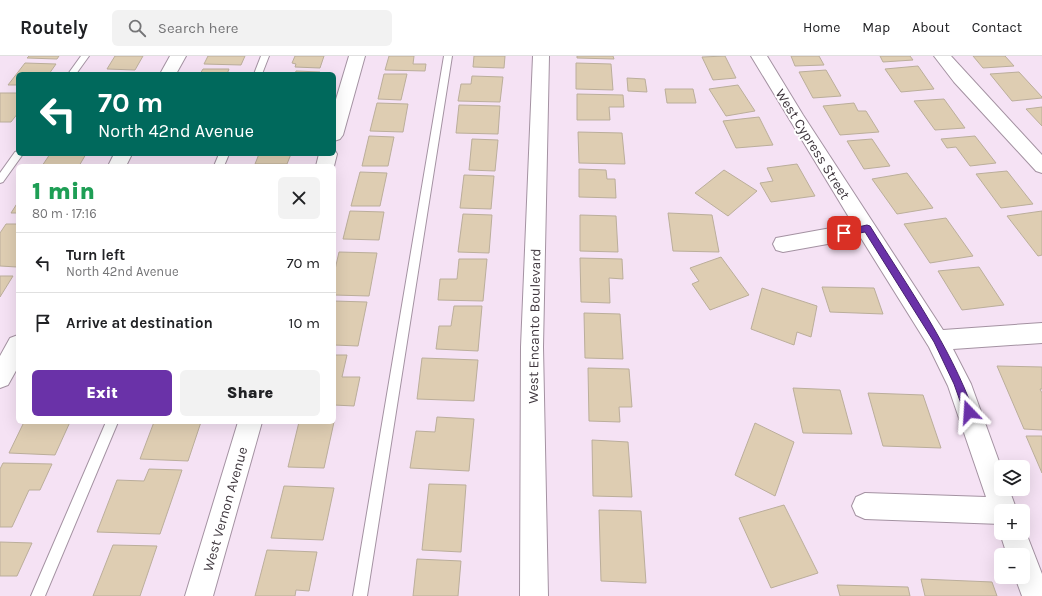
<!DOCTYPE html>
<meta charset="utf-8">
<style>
:root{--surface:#fff;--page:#f2f2f2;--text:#202124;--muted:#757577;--line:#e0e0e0;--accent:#6a32a8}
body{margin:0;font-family:Karla,sans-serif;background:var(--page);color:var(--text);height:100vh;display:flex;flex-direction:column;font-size:15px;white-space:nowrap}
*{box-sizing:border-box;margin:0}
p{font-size:13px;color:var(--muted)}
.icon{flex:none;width:22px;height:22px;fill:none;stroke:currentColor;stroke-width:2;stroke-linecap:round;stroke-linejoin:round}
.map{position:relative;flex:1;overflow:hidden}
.details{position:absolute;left:16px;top:108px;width:320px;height:260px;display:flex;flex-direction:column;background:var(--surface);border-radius:6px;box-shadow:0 4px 16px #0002}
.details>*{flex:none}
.hud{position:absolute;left:16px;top:16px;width:320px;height:84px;border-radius:6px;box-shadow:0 4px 16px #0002;background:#00695c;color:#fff;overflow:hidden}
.controls{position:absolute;left:994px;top:404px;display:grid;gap:8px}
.controls a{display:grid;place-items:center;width:36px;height:36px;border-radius:6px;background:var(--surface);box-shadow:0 4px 16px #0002;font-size:20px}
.pin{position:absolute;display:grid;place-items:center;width:34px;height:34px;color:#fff;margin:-17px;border-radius:8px;box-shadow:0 2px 6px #0006}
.me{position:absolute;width:44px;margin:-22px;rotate:340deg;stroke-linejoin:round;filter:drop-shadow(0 0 3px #0008)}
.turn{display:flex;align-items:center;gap:14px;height:84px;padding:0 16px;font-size:18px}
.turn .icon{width:52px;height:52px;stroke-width:2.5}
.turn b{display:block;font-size:28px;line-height:34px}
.round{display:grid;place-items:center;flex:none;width:42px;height:42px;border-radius:6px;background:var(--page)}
.headline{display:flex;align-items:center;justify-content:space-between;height:68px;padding:0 16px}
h1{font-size:24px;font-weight:800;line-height:30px;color:#1e9e55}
.action{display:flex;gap:8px;margin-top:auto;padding:8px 16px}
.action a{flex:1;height:46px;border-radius:6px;background:var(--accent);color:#fff;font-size:16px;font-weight:800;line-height:46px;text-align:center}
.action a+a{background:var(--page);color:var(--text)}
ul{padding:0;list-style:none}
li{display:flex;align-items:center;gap:12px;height:60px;padding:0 16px;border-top:1px solid var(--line)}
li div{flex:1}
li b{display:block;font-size:15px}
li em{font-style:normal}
header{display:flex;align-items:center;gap:24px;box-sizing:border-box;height:56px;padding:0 20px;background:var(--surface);border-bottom:1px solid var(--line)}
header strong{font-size:19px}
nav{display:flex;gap:22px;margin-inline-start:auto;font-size:14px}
.search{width:280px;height:36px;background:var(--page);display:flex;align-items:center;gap:10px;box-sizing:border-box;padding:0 14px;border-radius:6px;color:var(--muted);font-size:15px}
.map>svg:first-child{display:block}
.building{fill:#decdb2;stroke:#bbae9b}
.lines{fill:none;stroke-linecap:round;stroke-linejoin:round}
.service-casing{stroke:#a492a2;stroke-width:2}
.minor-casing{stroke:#a492a2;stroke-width:2}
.tertiary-casing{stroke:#a492a2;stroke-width:2}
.service{fill:#fff;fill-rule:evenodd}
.minor{fill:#fff;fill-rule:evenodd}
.tertiary{fill:#fff;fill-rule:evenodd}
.route{fill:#6a32a8;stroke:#45206d}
.labels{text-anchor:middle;stroke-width:4;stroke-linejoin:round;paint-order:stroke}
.street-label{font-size:14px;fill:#3f373e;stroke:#fff}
</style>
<header>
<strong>Routely</strong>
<div class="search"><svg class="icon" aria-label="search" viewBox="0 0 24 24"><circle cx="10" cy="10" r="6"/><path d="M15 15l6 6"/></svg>Search here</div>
<nav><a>Home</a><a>Map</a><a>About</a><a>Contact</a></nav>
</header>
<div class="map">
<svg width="1042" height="540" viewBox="0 0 1042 540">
<rect width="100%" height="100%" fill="#f5e2f4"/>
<!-- building -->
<path class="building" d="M29 0H59L57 3 27 2Z
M115 0H143L135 14 107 13Z
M208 0H245L241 9 204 8Z
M295 0H324L320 12 295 11 296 8 292 7Z
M389 0H414L413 8H426L425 15 385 14Z
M474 0H505L504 12 473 11Z
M577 0H613L614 3 577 2Z
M725 0 736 22 713 24 702 1Z
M791 0H819L824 9 795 10Z
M880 0H910L913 4 883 6Z
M973 0H1005L1014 10 983 12Z
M25 7 56 8 49 18H18V29H8Z
M576 7 611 8 613 34 576 33Z
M918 10 934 33 901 36 885 13Z
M203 13H229L227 18H200Z
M826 14 841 40 813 42 799 16Z
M296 15 320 16 319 18H295Z
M1019 16 1042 41V42L1012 45 990 18Z
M384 18H407L401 44 378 43Z
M472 20 503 21 500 46 458 45 461 28H471Z
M627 22 645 23 647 36 628 35Z
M738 29 755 55 726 60 709 33Z
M665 33H693L696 47H667Z
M0 37H18V57L11 66H0Z
M577 38 623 39 624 51H609L610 64H577Z
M944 43 965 72 935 74 914 45Z
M377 47 408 48 403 76 370 75Z
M854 47 858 55H866L879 76 840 79 823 50Z
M459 49 500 50 498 78 456 77Z
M1042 51V70L1026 53Z
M759 61 773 89 736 92 723 65Z
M578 76 622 77 625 108 579 107Z
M369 80 394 81 388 110H362Z
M975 80 996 107 970 110 956 91 947 92 941 83Z
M472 83 498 84 495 115 469 114Z
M872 83 890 110 864 113 847 85Z
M50 98H86L79 110H42Z
M259 98H291L287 108H255Z
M797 108 815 140 771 146 760 127 773 125 767 112Z
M579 113 606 114 607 123H615L616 142 579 141Z
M724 114 757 135 728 160 695 137Z
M1007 115 1033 148 1001 152 976 118Z
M360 116 387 117 380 150H351Z
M907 117 933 152 897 158 872 123Z
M464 119 494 120 491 153 460 152Z
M18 146V157H11Z
M350 155 384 156 379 184 343 183Z
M1042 155V199L1038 200 1007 160Z
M668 157 712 159 719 196 673 195Z
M463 158 492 159 489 197 458 196Z
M580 159 616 160 618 196 580 195Z
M946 162 973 200 930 207 904 168Z
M6 168H18L17 211 0 210V177Z
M339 196 377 197 369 240 334 239V218Z
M721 201 749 239 710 254 692 228 699 225 690 212Z
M580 202 622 203 623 223 609 222 610 247 581 246Z
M459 203H487L483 245 438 244 440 223H457Z
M979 211 1004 249 962 254 938 215Z
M0 220H13L0 241Z
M822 231 874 232 883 258 830 256Z
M762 232 817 250 811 281 797 276 794 289 751 273Z
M334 245 367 246 358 290 334 289Z
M454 250H482L478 295 436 293 439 270H451Z
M584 257 620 258 623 303 585 302Z
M334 299H347L342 321H360L354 350 334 349Z
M422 302 478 304 474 345 417 343Z
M997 310 1042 311V333H1040L1042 337V374L1024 373Z
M588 312 629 313 632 351H619L620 366 589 365Z
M793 332 840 334 852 378 803 377Z
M868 337 923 339 941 392 883 390Z
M437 361 474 363 469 415 410 412 416 375 435 376Z
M24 366H70L55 399 9 397Z
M154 366H201L188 405 140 403Z
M299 366H334L324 412 288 411Z
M755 367 794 386 775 440 735 419Z
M1026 380H1042V417Z
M592 384 628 386 632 441 593 440Z
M3 407 52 408 40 434H29L12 471H0V413Z
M149 413 182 414 160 478 97 476 117 424 144 425Z
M429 428 466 429 461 496 422 494Z
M284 430 334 432 323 484 271 482Z
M784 449 818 517 771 532 739 462Z
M599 454 641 455 646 527 601 525Z
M0 486 32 487 17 520H0Z
M113 489 157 490 140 540H93Z
M267 494 317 496 309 535 296 534 295 540H255Z
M417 503 461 505 458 540H413Z
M921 523 992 526 997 540H925Z
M837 529 908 531 910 540H840Z"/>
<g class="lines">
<defs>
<path id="service" d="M81 0H89L76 18H68Z
M261 0H269L262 18H254Z
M444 0H452L367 540H353Z
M18 95V98H23L3 126 0 127V117L15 96Z
M219 98H229L224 110H214Z
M106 366H118L45 540H31Z"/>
<path id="minor" d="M170 0H186L176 18H160Z
M349 0H365L343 79 340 83 334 85V50Z
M751 0H767L803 59 943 274 1042 267V287L953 293 971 328 1001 411V433H1009L1017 455H1001V468L865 463 856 459 852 450 856 441 865 437 986 441 948 330 929 291 861 182 783 196 776 194 773 188 776 182 853 168Z
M934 0H951L1042 99V117L1036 115 954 26Z
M334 93 337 98 334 110H316L319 98H334Z
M114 98H132L126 110H108Z
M18 279V311L8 329 0 332V300L10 282Z
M238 366H262L213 540H185Z
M1023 469 1042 518V540H1022L1015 521H1023V499H1007L1000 477 1001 474V477H1023Z"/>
<path id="tertiary" d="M533 0H549L543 291 548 540H520L521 291Z"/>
</defs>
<!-- service casing -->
<use href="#service" class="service-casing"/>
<!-- minor casing -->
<use href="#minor" class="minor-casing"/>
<!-- tertiary casing -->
<use href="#tertiary" class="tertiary-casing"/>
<!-- service -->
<use href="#service" class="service"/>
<!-- minor -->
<use href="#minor" class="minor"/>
<!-- tertiary -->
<use href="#tertiary" class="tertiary"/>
</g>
<!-- route -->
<path class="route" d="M867 169 870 170C908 231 949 288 974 356L973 359H965L954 328 934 286 865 176 844 180 839 177 844 174Z"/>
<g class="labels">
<!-- street labels -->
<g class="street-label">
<text transform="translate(813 88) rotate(58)" y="5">West Cypress Street</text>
<text transform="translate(534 270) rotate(-89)" y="5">West Encanto Boulevard</text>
<text transform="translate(225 453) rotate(-74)" y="5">West Vernon Avenue</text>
</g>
</g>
</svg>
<div class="controls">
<a><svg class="icon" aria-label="layers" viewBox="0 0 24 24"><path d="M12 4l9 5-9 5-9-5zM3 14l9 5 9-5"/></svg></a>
<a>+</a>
<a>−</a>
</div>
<div class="pin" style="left:844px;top:177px;background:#d93025"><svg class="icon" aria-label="arrive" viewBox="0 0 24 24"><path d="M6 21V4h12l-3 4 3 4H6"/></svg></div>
<svg class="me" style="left:969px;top:356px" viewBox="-20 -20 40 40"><path d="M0-17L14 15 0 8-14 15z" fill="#6a32a8" stroke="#fff" stroke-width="4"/></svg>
<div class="hud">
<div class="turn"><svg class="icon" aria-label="left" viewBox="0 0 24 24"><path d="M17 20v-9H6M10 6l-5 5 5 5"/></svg><div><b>70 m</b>North 42nd Avenue</div></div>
</div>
<section class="details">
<div class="headline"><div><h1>1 min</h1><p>80 m · 17:16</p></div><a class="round"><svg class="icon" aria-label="close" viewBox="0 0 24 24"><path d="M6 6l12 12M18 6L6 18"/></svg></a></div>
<ul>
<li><svg class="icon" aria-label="left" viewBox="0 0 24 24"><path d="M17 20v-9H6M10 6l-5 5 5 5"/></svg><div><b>Turn left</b><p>North 42nd Avenue</p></div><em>70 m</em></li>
<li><svg class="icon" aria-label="arrive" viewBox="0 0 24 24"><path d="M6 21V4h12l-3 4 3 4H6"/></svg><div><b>Arrive at destination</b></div><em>10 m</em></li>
</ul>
<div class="action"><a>Exit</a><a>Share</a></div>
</section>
</div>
